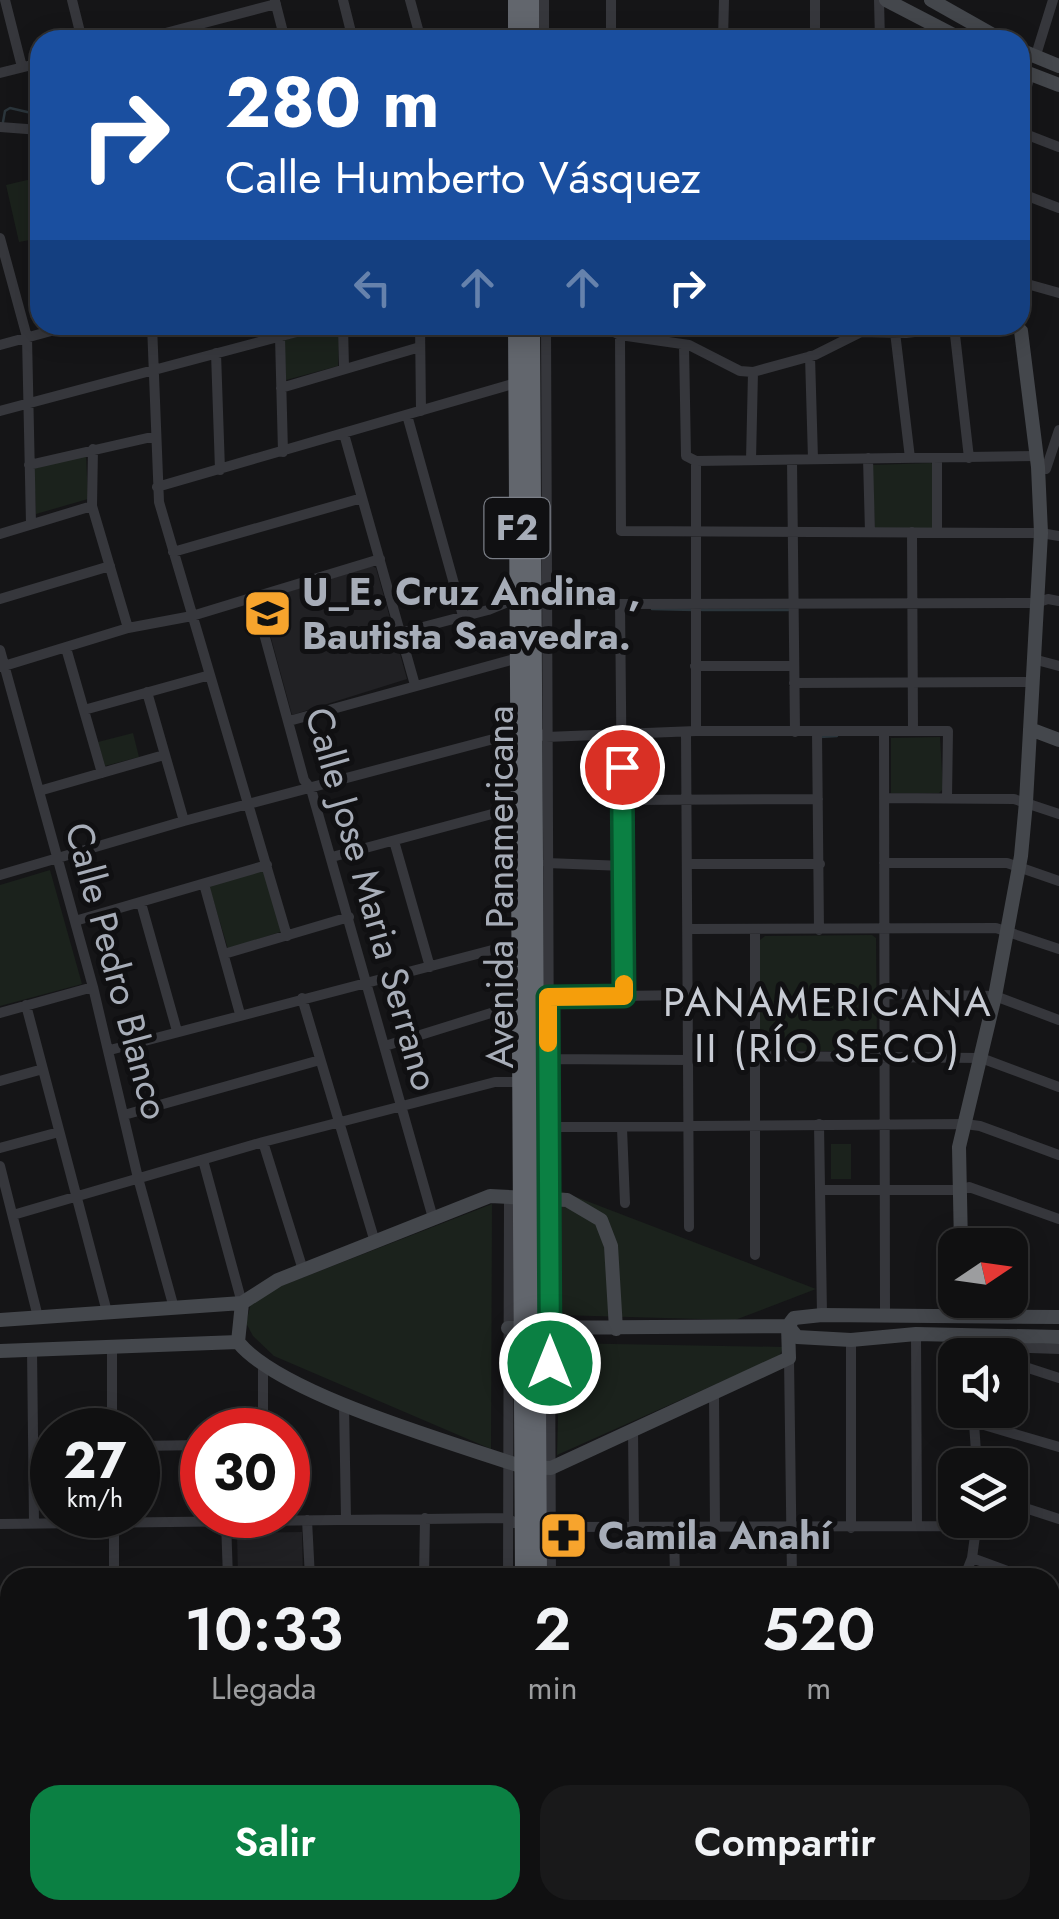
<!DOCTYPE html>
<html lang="es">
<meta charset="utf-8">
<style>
:root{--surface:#101011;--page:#19191a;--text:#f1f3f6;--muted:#9c9d9f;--line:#303031;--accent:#0b8043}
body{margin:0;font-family:Jost,sans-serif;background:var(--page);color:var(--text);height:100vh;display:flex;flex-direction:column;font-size:38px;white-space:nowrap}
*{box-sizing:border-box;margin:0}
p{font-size:32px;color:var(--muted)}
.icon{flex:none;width:55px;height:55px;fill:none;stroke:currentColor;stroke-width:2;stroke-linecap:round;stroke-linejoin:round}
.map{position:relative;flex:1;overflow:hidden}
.side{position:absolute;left:0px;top:1568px;width:1060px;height:352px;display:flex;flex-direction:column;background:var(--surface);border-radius:30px 30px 0 0;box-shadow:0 5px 25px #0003,0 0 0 2px var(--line)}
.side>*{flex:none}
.hud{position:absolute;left:30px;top:30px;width:1000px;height:305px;border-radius:30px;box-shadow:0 5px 25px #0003,0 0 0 2px var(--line);background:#1a4fa0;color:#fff;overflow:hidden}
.needle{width:65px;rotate:77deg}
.buttons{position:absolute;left:938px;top:1228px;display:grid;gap:20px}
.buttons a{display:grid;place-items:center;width:90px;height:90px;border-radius:20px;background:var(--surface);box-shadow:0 5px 25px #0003,0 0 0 2px var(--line);font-size:50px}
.speed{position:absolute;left:30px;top:1408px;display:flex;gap:20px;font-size:50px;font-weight:700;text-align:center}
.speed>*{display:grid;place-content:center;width:130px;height:130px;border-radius:50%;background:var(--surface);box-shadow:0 5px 25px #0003,0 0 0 2px var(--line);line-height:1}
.speed small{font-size:25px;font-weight:400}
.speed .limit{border:15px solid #d22;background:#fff;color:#111}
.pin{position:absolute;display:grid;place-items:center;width:85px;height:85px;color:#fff;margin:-42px;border:5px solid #fff;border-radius:50%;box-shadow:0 2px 10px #0007}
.me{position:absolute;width:110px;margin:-55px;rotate:0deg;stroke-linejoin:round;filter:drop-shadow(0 0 8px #0008)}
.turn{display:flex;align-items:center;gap:35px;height:210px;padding:0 30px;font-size:45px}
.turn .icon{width:130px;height:130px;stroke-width:2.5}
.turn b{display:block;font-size:70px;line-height:85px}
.lanes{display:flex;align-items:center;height:95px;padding:0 30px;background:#0003;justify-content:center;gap:50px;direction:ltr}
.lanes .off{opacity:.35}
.eta{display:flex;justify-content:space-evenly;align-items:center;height:170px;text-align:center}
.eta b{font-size:60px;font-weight:600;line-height:70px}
.action{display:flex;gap:20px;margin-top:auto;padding:20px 30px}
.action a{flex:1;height:115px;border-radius:30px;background:var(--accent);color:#fff;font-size:40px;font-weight:600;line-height:115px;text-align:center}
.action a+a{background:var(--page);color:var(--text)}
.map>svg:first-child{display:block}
.built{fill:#212124}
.green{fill:#1b221c}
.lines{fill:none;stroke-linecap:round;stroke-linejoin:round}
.stream{stroke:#2b353b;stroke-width:2.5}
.street{stroke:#36373c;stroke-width:10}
.secondary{stroke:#44474c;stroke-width:14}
.highway{stroke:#62666d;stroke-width:18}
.route-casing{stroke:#07532c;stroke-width:25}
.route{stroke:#0b8043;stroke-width:18}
.slow{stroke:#f59e0b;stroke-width:18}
.labels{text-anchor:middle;stroke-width:10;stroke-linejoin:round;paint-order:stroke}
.shield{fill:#101012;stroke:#7a7e86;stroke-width:2.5}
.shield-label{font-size:35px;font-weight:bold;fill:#a7adb8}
.poi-label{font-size:38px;font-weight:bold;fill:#a7adb8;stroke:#101012;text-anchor:start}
.street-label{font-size:38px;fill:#a7adb8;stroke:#101012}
.neighbourhood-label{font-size:40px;letter-spacing:2.5px;fill:#c8ccd4;stroke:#101012}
</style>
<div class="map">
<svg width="1059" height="1919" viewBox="0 0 1059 1919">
<rect width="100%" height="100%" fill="#151517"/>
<!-- built -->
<path class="built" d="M372 566 376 568 407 679 292 715 262 605 264 599Z
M302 1532 303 1577H238L237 1533Z"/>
<!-- green -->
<path class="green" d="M40 177V238L19 242 6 185Z
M340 326 338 366 286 380 284 340Z
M86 454 88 499 36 514 34 467Z
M931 463 934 465 932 529H875L872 465Z
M133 733 139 757 105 766 98 742Z
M940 737 943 789 939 793H891V738Z
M263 869 283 931 228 949 209 886Z
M50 870 82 984 0 1006V885Z
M872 935 876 938 877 1046 874 1051H763L760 1047V940L765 936Z
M831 1144H851V1179H831Z
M558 1190 816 1289 735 1320 558 1315Z
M492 1204 491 1449 274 1356 253 1336 246 1323 251 1303 276 1288Z
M560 1343 784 1347 779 1356 557 1455Z"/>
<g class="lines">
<!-- stream -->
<path class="stream" d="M3 122 5 111 10 108 40 115
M556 608H599
M652 609 694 610
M702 610H788
M820 737 837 736
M0 1752 10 1756
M247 1910 260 1919"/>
<!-- street -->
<path class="street" d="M5 0 22 67
M72 0 82 40
M343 0 353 40
M410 0 421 40
M815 0V40
M879 0 880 40
M275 1 285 40
M139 40 276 4
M544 40V0
M611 40V0
M723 40 724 0
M1035 58 1053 0
M0 73 40 63
M1020 113 1030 75
M0 127 40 130
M1020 132 1059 147
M1020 193 1059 208
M0 238 27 337 31 524
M1020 282 1059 293
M152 325 159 502 287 936
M343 325 344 368
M420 325 421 411
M546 325 551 1578
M601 325 620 335 689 345 740 371 753 372 815 355 861 332 906 333 973 325
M830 325H853
M954 326 969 458
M895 332 910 458
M620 335 621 531 1041 533 1059 536
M280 337 283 452
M0 345 73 325
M684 345 686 456 696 461 1037 456
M216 353 220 470
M810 356 813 459
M281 388 420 347
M0 411 323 325
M407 415 463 616
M344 434 415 685
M93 449 92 506 128 628
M868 458 870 532
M751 460 753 372
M792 460 795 732
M696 461V731
M29 465 156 436
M1046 469 1059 430
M157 487 516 383
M912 532 913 731
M937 533V458
M0 534 92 506
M173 552 362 498
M254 597 304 780 311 789 433 1218
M0 599 110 566
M542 601 620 604 1036 603 1048 599 1059 601
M620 604 624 996
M400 633 488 610 520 597
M66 648 102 773
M0 650 93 987 138 1178 174 1308
M1033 659 1059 666
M695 666H794
M1 667 128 628 192 616 380 559
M794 683 1032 682
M147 692 184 821
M84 710 210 675
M289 721 518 658
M884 731 885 1315
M817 732 819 930
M686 733 689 1227
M540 734 546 737 696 731H948L947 798
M39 791 164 755
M884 798 1014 799 1059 814
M623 800 818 799
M394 841 430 967
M332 857 492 814 519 810
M547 863 624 866
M884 863H1007L1059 881
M688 864H820
M0 875 184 821 520 732
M204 884 240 1014
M141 903 177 1031
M75 921 267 865
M689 929 996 928 1059 949
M224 954 349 917
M883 994 995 996 1059 1020
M548 997 689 995
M302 998 375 1242
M26 1005 107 1312
M0 1013 93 987
M385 1046 491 1013
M110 1050 519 943
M755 1056 981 1058 1059 1087
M548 1059 689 1060
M0 1081 43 1069
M124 1115 320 1060
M819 1124 822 1315
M549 1127 965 1124 980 1126 1059 1155
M622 1128 625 1203
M263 1142 303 1270
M0 1148 59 1132
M203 1160 242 1303
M0 1166 38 1317
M820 1190H959L969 1187 1059 1219
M13 1215 263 1142 495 1082H520
M755 1255V931
M916 1334 917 1526
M112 1346V1430
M970 1346 1059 1349
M32 1349 34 1523
M789 1358 792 1578
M1010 1362 1059 1378
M263 1366V1430
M714 1393 715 1529
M344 1404 346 1519
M973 1410 977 1465
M974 1422 1059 1447
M633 1430 634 1528
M138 1446 202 1445
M1010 1503 1059 1519
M114 1519V1578
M307 1520 310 1578
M226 1521 228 1578
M0 1524 507 1518 523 1527
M551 1527 977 1526
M851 1528V1340
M674 1529 675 1578
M972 1558 1027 1578
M424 1578 425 1518
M508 1578 509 1197
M964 1578 972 1558 977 1521
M1050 1586 1059 1589
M0 1612H10
M1050 1652 1059 1655
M0 1688H10
M0 1719 10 1723
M1050 1809 1059 1723
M1050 1862 1059 1865
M15 1910V1919
M92 1910 93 1919
M304 1910 323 1919
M427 1910V1919
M512 1910V1919
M558 1910V1919
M636 1910V1919
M793 1910V1919
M1014 1910 1042 1919
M715 1919V1910
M848 1919 849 1910"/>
<!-- secondary -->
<path class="secondary" d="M886 0 963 40
M931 0 1002 40
M1020 50 1059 66
M1020 70 1059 85
M1030 729 1059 740
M961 1245 959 1147 995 996 1021 856 1026 802 1041 533 1038 467 1021 331
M242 1303 238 1342C281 1395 454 1443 523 1467L551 1468 789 1358 788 1326
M0 1320 242 1303 278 1280 490 1196 567 1200 601 1220 611 1246 616 1329
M788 1326 797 1337 851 1340 916 1334 1059 1337
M508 1328 788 1326 794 1318 822 1315 1059 1317
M0 1351 238 1342
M0 1854 10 1860
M107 1910 125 1919"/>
<!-- highway -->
<path class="highway" d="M517 0V40
M530 0V40
M517 325 524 1578
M531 325 538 1578
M527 1910V1919
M542 1910 543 1919"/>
</g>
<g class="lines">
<defs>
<path id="route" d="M550 1363 548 997 624 996 622 767"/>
</defs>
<!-- route casing -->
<use href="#route" class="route-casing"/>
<!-- route -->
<use href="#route" class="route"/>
<!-- slow -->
<path class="slow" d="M548 1043V997L624 996V984"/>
</g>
<!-- icons -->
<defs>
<symbol id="school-square" viewBox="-11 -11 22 22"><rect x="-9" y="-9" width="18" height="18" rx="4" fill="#f7a42d" stroke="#101012"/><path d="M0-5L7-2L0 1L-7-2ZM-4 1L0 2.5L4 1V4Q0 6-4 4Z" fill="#111"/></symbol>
<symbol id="pharmacy-square" viewBox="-11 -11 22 22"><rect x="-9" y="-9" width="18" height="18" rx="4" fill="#f7a42d" stroke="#101012"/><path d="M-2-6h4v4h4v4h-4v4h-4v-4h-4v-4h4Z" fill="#111"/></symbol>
</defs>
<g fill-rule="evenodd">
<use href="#school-square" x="240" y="586" width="55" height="55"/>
<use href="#pharmacy-square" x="536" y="1508" width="55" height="55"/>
</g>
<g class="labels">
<!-- shield labels -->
<rect class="shield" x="484.5" y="498" width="65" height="60" rx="8"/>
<g class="shield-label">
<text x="517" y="540">F2</text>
</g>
<!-- poi labels -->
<g class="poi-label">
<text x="302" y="605">U_E. Cruz Andina ,<tspan x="302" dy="44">Bautista Saavedra.</tspan></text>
<text x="598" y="1549">Camila Anahí</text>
</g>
<!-- street labels -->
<g class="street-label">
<text transform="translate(500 887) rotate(-90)" y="13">Avenida Panamericana</text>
<text transform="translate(372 899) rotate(74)" y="13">Calle Jose Maria Serrano</text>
<text transform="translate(117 971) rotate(75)" y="13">Calle Pedro Blanco</text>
</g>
<!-- neighbourhood labels -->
<g class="neighbourhood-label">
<text x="828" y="1016">PANAMERICANA<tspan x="828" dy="46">II (RÍO SECO)</tspan></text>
</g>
</g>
</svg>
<div class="buttons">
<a><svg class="needle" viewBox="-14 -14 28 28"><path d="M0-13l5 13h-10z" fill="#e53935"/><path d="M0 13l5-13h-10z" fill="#9c9d9f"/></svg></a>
<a><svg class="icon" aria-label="sound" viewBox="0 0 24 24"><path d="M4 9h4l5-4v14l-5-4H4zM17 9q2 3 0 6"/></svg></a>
<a><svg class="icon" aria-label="layers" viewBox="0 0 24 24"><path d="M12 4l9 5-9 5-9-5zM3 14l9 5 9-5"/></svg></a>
</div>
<div class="speed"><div>27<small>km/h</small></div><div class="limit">30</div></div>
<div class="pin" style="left:622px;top:767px;background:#d93025"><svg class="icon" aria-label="arrive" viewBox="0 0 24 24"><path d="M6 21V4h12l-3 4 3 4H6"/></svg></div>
<svg class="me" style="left:550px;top:1363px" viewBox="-20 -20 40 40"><circle r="17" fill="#0b8043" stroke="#fff" stroke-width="3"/><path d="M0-11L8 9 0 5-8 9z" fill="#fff"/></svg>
<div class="hud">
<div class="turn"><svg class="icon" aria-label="right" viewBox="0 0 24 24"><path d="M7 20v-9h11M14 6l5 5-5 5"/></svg><div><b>280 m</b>Calle Humberto Vásquez</div></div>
<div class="lanes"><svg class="icon off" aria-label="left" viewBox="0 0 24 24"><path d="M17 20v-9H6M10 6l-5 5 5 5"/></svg><svg class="icon off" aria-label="ahead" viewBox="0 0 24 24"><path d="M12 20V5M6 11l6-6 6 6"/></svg><svg class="icon off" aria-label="ahead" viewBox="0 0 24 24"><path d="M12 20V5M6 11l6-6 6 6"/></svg><svg class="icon" aria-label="right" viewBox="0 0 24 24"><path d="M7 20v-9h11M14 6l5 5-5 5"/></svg></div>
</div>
<section class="side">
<div class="eta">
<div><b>10:33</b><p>Llegada</p></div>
<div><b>2</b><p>min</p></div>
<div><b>520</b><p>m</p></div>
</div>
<div class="action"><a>Salir</a><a>Compartir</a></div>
</section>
</div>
